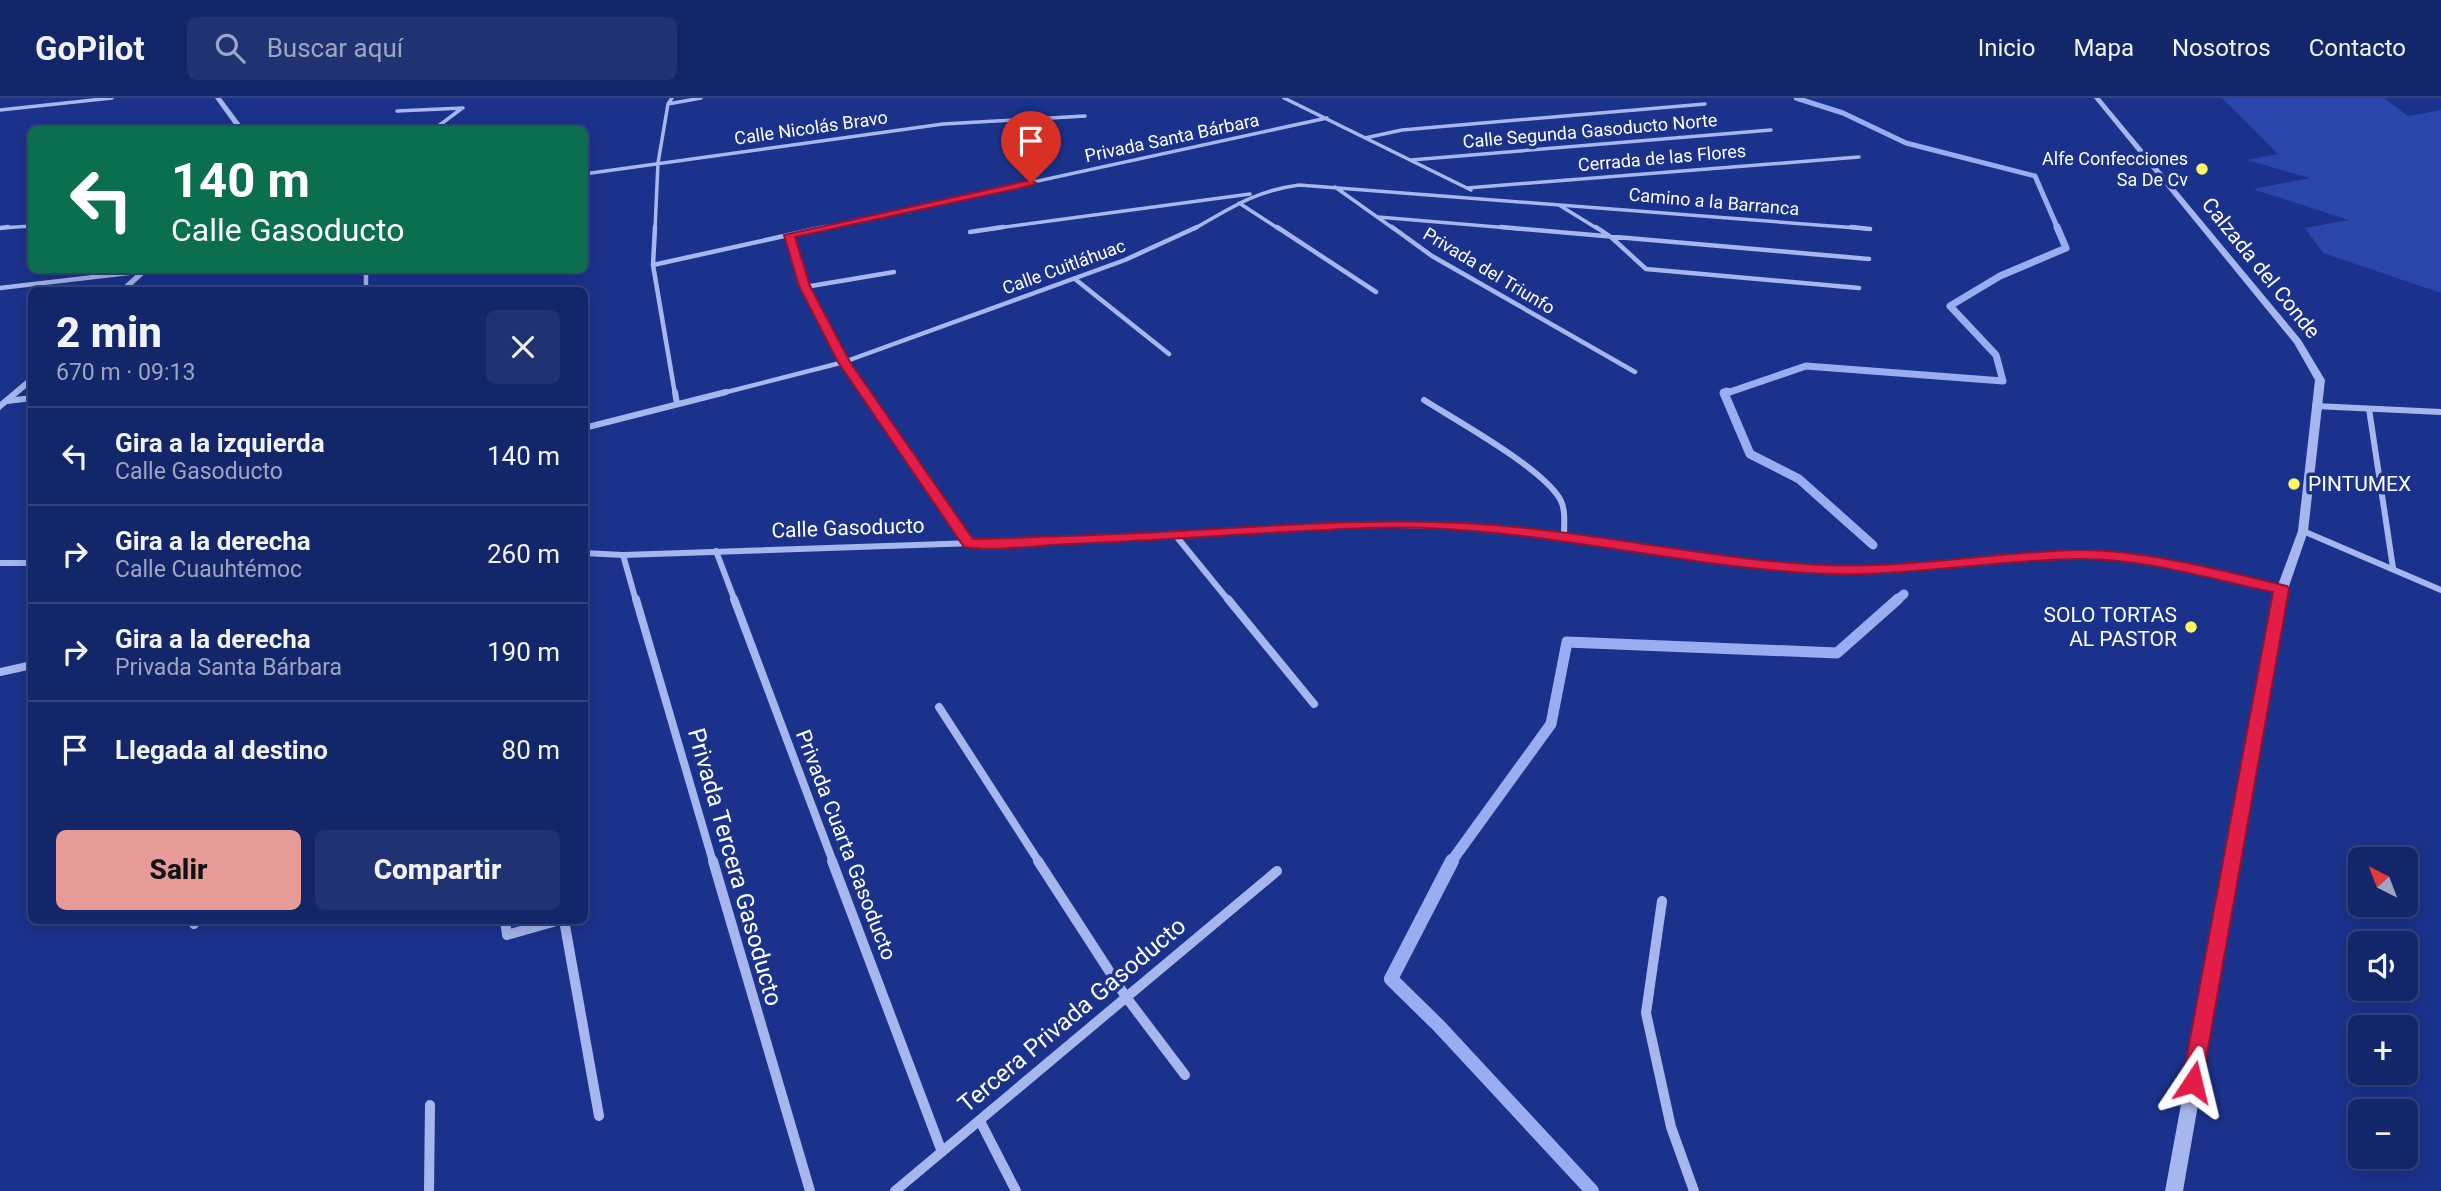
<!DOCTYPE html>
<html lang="es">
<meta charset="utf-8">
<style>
:root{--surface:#14266a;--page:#213272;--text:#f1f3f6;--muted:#9da5c1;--line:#33437e;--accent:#e69b98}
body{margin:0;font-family:Roboto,sans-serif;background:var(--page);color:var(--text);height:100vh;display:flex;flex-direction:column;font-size:26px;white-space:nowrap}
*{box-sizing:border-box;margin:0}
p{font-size:23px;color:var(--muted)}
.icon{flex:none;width:38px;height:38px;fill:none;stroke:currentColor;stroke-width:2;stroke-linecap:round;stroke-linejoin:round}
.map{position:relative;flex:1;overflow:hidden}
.side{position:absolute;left:28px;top:189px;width:560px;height:637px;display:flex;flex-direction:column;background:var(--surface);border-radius:10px;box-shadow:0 4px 18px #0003,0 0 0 2px var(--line)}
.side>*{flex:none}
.guide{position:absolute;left:28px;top:28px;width:560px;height:147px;border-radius:10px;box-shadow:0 4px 18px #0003,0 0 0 2px var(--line);background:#0b6e4f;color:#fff;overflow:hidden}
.needle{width:46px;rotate:318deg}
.buttons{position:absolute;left:2348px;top:749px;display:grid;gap:14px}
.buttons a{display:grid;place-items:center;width:70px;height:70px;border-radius:10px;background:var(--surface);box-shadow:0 4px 18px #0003,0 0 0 2px var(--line);font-size:35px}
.pin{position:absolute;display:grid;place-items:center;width:60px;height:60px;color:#fff;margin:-72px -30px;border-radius:50% 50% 50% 0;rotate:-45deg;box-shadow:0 0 7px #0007}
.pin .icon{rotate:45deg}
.me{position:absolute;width:77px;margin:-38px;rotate:10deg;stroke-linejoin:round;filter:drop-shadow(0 0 5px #0008)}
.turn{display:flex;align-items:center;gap:24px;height:147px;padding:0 28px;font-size:32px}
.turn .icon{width:91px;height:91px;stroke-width:2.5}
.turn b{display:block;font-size:49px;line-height:60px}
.round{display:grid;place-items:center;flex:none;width:74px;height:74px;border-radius:10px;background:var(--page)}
.summary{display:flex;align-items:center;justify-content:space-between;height:119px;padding:0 28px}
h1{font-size:42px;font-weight:800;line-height:52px}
.action{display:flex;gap:14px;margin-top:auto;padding:14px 28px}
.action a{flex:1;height:80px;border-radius:10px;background:var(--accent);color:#111;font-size:28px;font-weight:800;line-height:80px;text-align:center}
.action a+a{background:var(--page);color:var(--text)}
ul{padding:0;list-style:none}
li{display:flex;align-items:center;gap:21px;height:98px;padding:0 28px;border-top:2px solid var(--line)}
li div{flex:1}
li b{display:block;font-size:26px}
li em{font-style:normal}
header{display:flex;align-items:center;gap:42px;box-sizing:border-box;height:98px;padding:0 35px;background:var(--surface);border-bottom:2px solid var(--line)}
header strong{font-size:33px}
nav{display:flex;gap:38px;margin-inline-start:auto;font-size:24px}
.search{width:490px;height:63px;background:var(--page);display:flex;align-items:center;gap:18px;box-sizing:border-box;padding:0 24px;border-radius:10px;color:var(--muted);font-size:26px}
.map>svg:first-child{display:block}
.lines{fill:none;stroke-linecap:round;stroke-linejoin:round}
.stream-far4{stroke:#9aadf0;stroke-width:5}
.stream-far3{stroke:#9aadf0;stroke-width:7}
.stream-far2{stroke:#9aadf0;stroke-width:9}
.stream-far1{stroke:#9aadf0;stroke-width:11}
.stream{stroke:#9aadf0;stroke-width:14}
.building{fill:#2a45ab}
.minor-far4{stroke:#a7b6ed;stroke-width:3.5}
.minor-far3{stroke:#a7b6ed;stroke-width:4.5}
.minor-far2{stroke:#a7b6ed;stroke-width:6}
.minor-far1{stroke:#a7b6ed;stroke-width:8}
.minor{stroke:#a7b6ed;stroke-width:10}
.tertiary{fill:#a7b6ed;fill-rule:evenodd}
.route{fill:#e11d48;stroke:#92132f;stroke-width:2}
.poi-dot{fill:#fff763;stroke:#1b328d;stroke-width:2.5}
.labels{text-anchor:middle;stroke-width:7;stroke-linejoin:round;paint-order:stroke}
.far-street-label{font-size:18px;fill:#fff;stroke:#1b328d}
.far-poi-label{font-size:18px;fill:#fff;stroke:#1b328d;text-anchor:end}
.street-label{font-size:21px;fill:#fff;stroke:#1b328d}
.poi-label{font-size:21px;fill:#fff;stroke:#1b328d;text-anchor:start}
.near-street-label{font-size:24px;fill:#fff;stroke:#1b328d}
</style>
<header>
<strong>GoPilot</strong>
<div class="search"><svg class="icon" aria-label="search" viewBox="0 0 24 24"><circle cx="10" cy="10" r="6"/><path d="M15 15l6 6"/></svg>Buscar aquí</div>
<nav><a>Inicio</a><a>Mapa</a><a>Nosotros</a><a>Contacto</a></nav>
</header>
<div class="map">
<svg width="2441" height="1093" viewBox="0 0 2441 1093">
<rect width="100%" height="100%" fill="#1b328d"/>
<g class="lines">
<!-- stream-far4 -->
<path class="stream-far4" d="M1796 0 1843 15 1906 45 2035 78 2058 131"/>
<!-- stream-far3 -->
<path class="stream-far3" d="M1724 296 1806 268 2003 283 1996 257 1950 208 2000 178 2066 150 2057 129"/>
<!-- stream-far2 -->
<path class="stream-far2" d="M1727 294 1724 295 1750 356 1799 381 1873 447
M1896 503 1904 496"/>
<!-- stream-far1 -->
<path class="stream-far1" d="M1451 764 1551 626 1567 544 1837 555 1898 501"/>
<!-- stream -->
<path class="stream" d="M1452 763 1391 881 1439 928 1592 1093"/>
</g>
<!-- building -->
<path class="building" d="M2222 0H2384L2408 18 2441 12V195L2323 155 2305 130 2349 122 2253 91 2310 80 2247 62 2278 56Z"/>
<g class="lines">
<!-- minor-far4 -->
<path class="minor-far4" d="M1284 0 1471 92
M668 6 701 0
M0 12 112 0
M397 13 463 10
M433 32 461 11
M1365 40 1402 32 1705 6
M1411 62 1771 32
M584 76 943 26 1085 18
M1335 89 1394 131
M1467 90 1859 59
M1239 105 1279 131
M1559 107 1598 131
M1378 119 1521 131
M0 130 32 128
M655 131 658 65 668 6 672 0
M817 131 1327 20
M990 131 1250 96
M1194 131C1232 109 1255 93 1299 87L1870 131"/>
<!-- minor-far3 -->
<path class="minor-far3" d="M655 129 653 167 675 296
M1277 129 1376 194
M1392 129 1432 158 1635 274
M1501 129 1869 161
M1596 129 1611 139 1646 171 1859 190
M1851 129 1870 131
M0 130 8 129
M970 134 1003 129
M789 137 805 189 844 264 866 296
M653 167 825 129
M366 172V192
M1075 181 1169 256
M805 189 894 174
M0 190 154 172
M719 296 844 264 1125 162 1197 129"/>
<!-- minor-far2 -->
<path class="minor-far2" d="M675 294 677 306
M865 294 969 446
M1424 302C1457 323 1541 369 1560 401 1566 411 1564 426 1564 438
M7 303 32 300
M2315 308 2441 314
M2369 311 2393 470
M584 330 726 294
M2303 433 2441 492
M1176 438 1229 503
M716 453 735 503
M623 457 636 503"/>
<!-- minor-far1 -->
<path class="minor-far1" d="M636 501 713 764
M734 501 833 764
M1228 501 1314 606
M0 574 32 567
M939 609 1039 764"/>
<!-- minor -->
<path class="minor" d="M713 763 810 1093
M832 763 942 1054
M1038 763 1126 899 1185 977
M1662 803 1646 915 1671 1029 1694 1093
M505 822 507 837 560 822
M564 822 599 1018
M194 826 196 822
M980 1023 1016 1093
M429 1093 430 1007
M895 1093 1277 773"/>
<!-- tertiary -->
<path class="tertiary" d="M215 0H221L245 32H238Z
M2094 0H2100L2301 242 2325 282 2308 433 2288 491 2183 1093H2165L2276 493 2142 465 2080 459 1902 473 1809 474 1689 460 1564 441 1466 432 1370 429 1176 441 623 460 584 458V452L623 454 1176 435 1370 423 1466 426 1564 435 1689 454 1809 468 1902 467 2080 453 2142 459 2278 487 2298 433 2315 282 2294 245Z
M141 172H149L127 192H119Z
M32 277V285L0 312V304Z
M0 462H32V468H0Z"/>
</g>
<!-- route -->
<path class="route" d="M1031 82 1036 85 1034 87 795 139 810 188 850 264 973 441C1042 439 1111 437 1179 433 1275 428 1368 420 1464 425 1579 431 1692 458 1806 466 1897 473 1988 454 2078 452 2139 451 2226 473 2287 488L2289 491 2201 990 2193 993 2185 990 2182 984 2273 494C2210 481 2143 460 2078 461 1988 462 1898 481 1807 475 1660 466 1515 424 1367 430 1268 434 1169 442 1070 446 1039 447 993 454 964 449L838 264 799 188 784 137Z"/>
<!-- markers -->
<g class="poi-dot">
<circle cx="2202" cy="71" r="7"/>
<circle cx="2294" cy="386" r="7"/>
<circle cx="2191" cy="529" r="7"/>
</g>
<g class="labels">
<!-- far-street labels -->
<g class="far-street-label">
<text transform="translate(811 30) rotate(-8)" y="6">Calle Nicolás Bravo</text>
<text transform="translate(1590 33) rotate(-5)" y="6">Calle Segunda Gasoducto Norte</text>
<text transform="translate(1172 40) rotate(-12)" y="6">Privada Santa Bárbara</text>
<text transform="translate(1662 60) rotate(-5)" y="6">Cerrada de las Flores</text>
<text transform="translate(1714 104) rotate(5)" y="6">Camino a la Barranca</text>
<text transform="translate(1064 169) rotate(-20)" y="6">Calle Cuitláhuac</text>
<text transform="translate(1489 173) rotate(31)" y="6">Privada del Triunfo</text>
</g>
<!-- far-poi labels -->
<g class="far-poi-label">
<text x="2188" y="67">Alfe Confecciones<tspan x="2188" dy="21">Sa De Cv</tspan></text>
</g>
<!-- street labels -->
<g class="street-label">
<text transform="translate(2261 170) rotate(51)" y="7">Calzada del Conde</text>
<text transform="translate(848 430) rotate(-2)" y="7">Calle Gasoducto</text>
<text transform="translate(846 747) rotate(69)" y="7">Privada Cuarta Gasoducto</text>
</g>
<!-- poi labels -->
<g class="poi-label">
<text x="2308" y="393">PINTUMEX</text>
<text x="2177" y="524" text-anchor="end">SOLO TORTAS<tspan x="2177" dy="24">AL PASTOR</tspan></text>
</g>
<!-- near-street labels -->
<g class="near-street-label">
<text transform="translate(735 769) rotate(74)" y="8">Privada Tercera Gasoducto</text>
<text transform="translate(1072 917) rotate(-40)" y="8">Tercera Privada Gasoducto</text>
</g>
</g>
</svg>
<div class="buttons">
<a><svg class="needle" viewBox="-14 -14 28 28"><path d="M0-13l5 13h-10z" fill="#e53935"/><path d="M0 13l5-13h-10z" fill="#9da5c1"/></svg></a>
<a><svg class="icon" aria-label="sound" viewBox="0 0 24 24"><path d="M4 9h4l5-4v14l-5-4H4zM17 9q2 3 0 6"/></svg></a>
<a>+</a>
<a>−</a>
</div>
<div class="pin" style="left:1031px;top:85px;background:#d93025"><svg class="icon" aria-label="arrive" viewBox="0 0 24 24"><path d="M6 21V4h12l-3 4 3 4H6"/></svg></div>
<svg class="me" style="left:2193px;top:984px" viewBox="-20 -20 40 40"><path d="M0-17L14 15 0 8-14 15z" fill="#e11d48" stroke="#fff" stroke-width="4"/></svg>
<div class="guide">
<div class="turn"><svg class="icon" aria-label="left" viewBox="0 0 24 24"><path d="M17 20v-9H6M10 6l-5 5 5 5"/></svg><div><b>140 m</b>Calle Gasoducto</div></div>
</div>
<section class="side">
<div class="summary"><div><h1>2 min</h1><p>670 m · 09:13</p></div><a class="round"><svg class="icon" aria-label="close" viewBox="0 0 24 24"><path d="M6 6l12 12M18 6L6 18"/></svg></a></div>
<ul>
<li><svg class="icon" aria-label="left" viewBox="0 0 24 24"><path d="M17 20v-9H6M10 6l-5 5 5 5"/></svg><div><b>Gira a la izquierda</b><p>Calle Gasoducto</p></div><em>140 m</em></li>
<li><svg class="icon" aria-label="right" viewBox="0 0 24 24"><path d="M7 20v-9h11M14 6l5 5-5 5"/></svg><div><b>Gira a la derecha</b><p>Calle Cuauhtémoc</p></div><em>260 m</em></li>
<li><svg class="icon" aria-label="right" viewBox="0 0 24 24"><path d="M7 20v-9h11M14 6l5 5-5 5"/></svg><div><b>Gira a la derecha</b><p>Privada Santa Bárbara</p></div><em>190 m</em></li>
<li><svg class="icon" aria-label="arrive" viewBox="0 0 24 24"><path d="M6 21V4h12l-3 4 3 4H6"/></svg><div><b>Llegada al destino</b></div><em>80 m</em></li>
</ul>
<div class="action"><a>Salir</a><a>Compartir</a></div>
</section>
</div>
